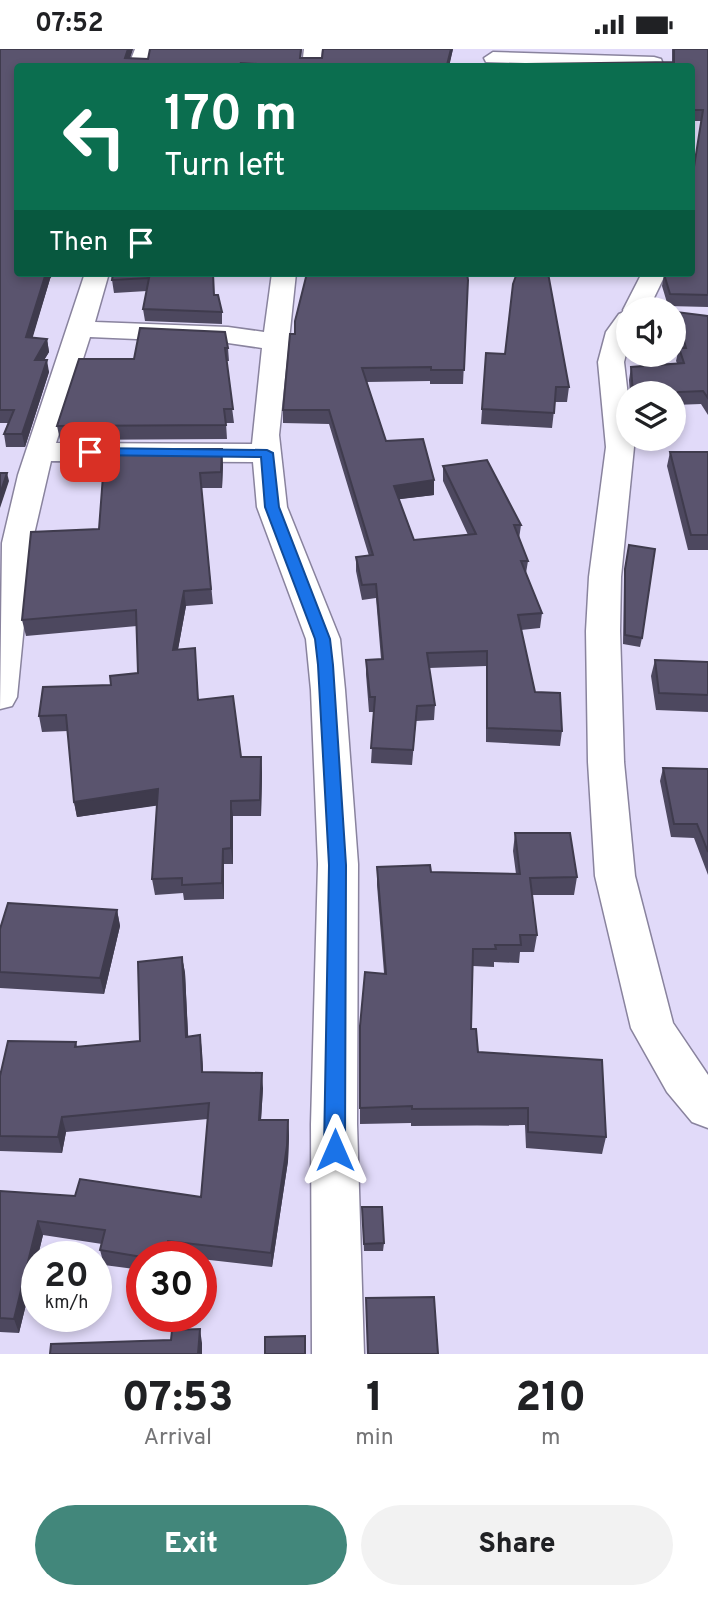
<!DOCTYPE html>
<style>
:root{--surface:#fff;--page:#f2f2f2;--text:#202124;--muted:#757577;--accent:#42877b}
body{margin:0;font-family:Overpass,sans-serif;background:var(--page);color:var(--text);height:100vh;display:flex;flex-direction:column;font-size:26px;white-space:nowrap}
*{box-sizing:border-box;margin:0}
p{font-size:23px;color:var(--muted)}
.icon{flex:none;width:38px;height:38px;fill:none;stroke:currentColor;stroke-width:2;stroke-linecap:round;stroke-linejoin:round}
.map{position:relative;height:1305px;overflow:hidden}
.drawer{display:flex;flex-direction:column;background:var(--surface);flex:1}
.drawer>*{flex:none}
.top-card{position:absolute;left:14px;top:14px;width:681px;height:214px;border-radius:7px;box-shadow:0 4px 10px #0003;background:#0b6e4f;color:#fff;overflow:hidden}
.tools{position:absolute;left:616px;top:248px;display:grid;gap:14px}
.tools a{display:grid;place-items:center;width:70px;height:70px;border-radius:50%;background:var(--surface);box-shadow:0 4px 10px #0003;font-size:35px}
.speed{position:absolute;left:21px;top:1192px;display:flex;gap:14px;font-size:35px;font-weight:700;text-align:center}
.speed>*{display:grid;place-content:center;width:91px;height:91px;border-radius:50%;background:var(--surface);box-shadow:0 4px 10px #0003;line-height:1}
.speed small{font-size:18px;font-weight:400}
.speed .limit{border:10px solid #d22;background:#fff;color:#111}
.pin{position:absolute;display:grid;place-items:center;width:60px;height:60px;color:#fff;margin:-30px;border-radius:14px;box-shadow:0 4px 10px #0006}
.me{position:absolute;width:77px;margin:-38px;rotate:0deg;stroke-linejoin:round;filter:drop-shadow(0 0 5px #0008)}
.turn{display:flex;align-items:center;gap:24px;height:147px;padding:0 35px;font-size:32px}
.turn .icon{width:91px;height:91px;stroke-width:2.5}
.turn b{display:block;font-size:49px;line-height:60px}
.then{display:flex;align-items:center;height:66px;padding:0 35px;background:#0003;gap:14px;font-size:26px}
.eta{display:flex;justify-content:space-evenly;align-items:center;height:119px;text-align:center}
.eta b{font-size:42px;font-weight:800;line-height:49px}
.button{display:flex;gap:14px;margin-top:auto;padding:14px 35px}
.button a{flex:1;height:80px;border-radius:42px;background:var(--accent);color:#fff;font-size:28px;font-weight:800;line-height:80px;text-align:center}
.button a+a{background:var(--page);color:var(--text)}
.status{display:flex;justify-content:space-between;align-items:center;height:49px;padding:0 35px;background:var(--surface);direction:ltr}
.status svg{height:19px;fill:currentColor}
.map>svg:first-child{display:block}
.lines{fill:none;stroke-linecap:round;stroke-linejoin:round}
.minor-casing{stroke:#89839e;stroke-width:3}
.minor{fill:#fff;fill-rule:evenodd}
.wall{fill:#4d485f}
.shaded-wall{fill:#3f3b4d}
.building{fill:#5a546e;stroke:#3f3b4d;stroke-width:2}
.route{fill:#1a73e8;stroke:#114b97;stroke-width:2}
</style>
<div class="status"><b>07:52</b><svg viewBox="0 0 49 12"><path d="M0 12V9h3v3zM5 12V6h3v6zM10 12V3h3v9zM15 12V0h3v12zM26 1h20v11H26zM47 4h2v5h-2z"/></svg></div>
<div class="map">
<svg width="708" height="1305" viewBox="0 0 708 1305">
<rect width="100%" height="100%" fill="#e1daf9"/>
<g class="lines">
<defs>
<path id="minor" d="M135 0H153L147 18H128Z
M304 0H322L320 18H302Z
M493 3 654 8 661 10 664 18 486 13 484 9Z
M85 224H109L95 273 228 278 264 283 272 224H296L279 386 287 458 340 590 345 641 358 815 357 1075 364 1305H312L311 1075 318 815 311 641 306 590 257 458 253 413 51 412 32 494 17 648 12 657 0 660 2 494 18 426ZM90 288 228 294 262 299 252 395 56 394Z
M642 224H666L648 261H628V297L624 313 628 347V390H633L634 398 621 528 620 582 624 713 635 827 673 974 708 1026V1079L692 1073 667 1043 631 979 595 827 588 713 586 582 589 528 606 398 598 313 606 283 619 265 624 263 623 261Z"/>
</defs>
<!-- minor casing -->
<use href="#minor" class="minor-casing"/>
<!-- minor -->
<use href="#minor" class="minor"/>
</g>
<!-- wall -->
<path class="wall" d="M0 0H133L130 9 148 10 150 0H302L301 9H322L323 0H453L449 16 672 13V0H708V258L668 257 662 237 664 225 691 224 694 118 702 72H691V18H18L50 230 32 289 47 290 49 303 44 311 49 323 25 398H6L4 385 8 374H0Z
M213 224 214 246 222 263V275L145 272 143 260 147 242 114 244 112 231Z
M468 231 463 335H430V332L367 333 386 392 434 431V446L399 450 414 491 468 486 443 432V417L521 476 519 490 528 512 526 524 542 564 540 579 521 581 535 643 562 682 560 697 486 693V617L429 619 435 656 434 671 416 672 412 716 371 714 374 663H369L366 625V611L381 610 376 549 362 551 356 522V508L369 507 329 375 283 374V361L295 285Z
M676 263 708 267V366L701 355 674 356V345H630L629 331 631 318 677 314 676 312 679 299H680L674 277Z
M228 299 229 312H226L234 374H226L227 390 60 391 57 377 134 310Z
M486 304 569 338 567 353H555L552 379 481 375Z
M105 400 223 415 222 439H201L213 555 186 557 178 600 196 615 198 651 241 708H261L262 724 261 767H233V815H224V850L184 851 183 844 155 846 152 830 157 756 77 768 74 753 68 682 42 683 39 667 138 624 137 577 26 587 22 571 99 480Z
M670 403H708V501H688L667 417Z
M629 496 642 589 640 598 623 595 624 528Z
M655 611 708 613V663L656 661 651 627Z
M663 719 708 720V826L694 789 671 788 660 732Z
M515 784 577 828 574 846H532L537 886 534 903H520L519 914 494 913V918L473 917 471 980 478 1003 606 1088 602 1105 526 1099 525 1076 411 1077V1074L360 1075V977L384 924 377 836V818L431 823 516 825 513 802Z
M117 861 120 877 104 945 0 939V880Z
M182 908 185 924 188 988 200 986 203 1024 263 1039 261 1071H288L289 1087 288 1112 272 1218 201 1210V1208H142V1221L104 1216 100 1201 102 1195 43 1186 19 1284 0 1283V1142L75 1147 201 1148 208 1070 66 1083 62 1104 0 1102V1027L76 993 77 998 140 992Z
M362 1158 384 1194 383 1202H364Z"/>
<!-- shaded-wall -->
<path class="shaded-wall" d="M128 0H133L127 18 125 9Z
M451 0H453L449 18H447Z
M46 224H54L50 230 29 301 26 288Z
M47 290 49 303 37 323 35 311Z
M47 311 49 323 25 398 22 385Z
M222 400 223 415 222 439 221 423Z
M7 424 9 432 0 459V445Z
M434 431V446L393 451 394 437Z
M184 542 186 557 175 617 173 601Z
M261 708 262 724 261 767 260 751Z
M158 740 161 756 77 768 74 753Z
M231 752 233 767V815L231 799Z
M223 800 224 815V850L222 834Z
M117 861 120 877 104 945 100 929Z
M182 908 185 924 189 1003 186 988Z
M200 986 202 1002 204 1039 202 1023Z
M262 1024 263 1039 260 1086 259 1071Z
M62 1068 66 1083 62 1104 58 1088Z
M288 1071 289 1087 288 1112 272 1218 271 1204Z
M38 1172 43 1186 19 1284 14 1270Z
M168 1192 171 1208H165Z
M200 1280 202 1294V1305H198Z"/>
<!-- building -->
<path class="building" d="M0 0H128L125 9 148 10 150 0H301L300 9H322L323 0H451L447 16 674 13V0H708V246L670 245 664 225 665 224H691V118H694L703 61H691V18H302L241 14 242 18H18V224H46L26 288 47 290 35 311H47L22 385H4L14 361H0Z
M113 224H213L214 246H218L222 263 143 260 149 229 112 231Z
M307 224H467L468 231 464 321H431V318L362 319 386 392 423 390 434 431 394 437 414 491 476 485 443 417 487 411 521 476H514L528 512H521L542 564 518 566 535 643 560 644 562 682 487 679V602L427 604 435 656 417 657 413 701 371 699 375 648H370L366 611 383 610 376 535 362 536 356 508 373 506 329 361H283L290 285H295V272Z
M517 224H548L569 338H556L554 364 482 360 486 304 505 305 513 235Z
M676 263 708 267V349L703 342 633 345 631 318 684 314 679 299H686Z
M140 279 225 283 228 299H225L233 360H224L226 376 57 377 79 310H134Z
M105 400H222L221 423 200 424 211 540 184 542 173 601 195 599 198 651 233 647 241 708H261L260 751 231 752V799L223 800 222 834 182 836V829L152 830 158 740 74 753 66 666 39 667 43 638 111 636 110 627 138 624 136 561 22 571 31 483 99 480Z
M670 403H708V486H691Z
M0 424H7L0 445Z
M629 496 655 500 642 589 625 586V520Z
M655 611 708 613V646L659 644Z
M663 719 708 720V803L697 775H674Z
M515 784H570L577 828 530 829 537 886H520L521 896H495L496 900H473L471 980H476L478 1003 602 1011 606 1088 528 1083V1059L412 1060V1057L360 1059V977L365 923 386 925 377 818 430 816 431 823 520 825Z
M8 854 117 861 100 929 0 923V880Z
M182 908 186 988 200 986 202 1023 262 1024 259 1071H288L287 1097 271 1204 168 1192 165 1208H142L100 1201 105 1181 38 1172 14 1270 0 1269V1142L75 1147 80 1130 201 1148 209 1054 62 1068 58 1088 0 1087V1027L8 992 76 993 75 998 140 992 138 913Z
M362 1158H382L384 1194 364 1195Z
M434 1248 438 1305H368L366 1249Z
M200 1280 198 1305H50L51 1295 171 1291 172 1281Z
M305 1287V1305H265V1288Z"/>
<!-- route -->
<path class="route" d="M90 399 267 401 273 404 279 458 330 590 333 616 346 816 345 1101 342 1108 335 1111 327 1108 324 1101 329 816 318 616 315 590 265 458 261 408 86 406V400Z"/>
</svg>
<div class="tools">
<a><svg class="icon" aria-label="sound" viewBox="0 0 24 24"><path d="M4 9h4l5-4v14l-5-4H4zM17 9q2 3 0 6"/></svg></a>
<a><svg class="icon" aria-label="layers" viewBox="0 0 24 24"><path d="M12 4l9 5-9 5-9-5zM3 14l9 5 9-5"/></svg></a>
</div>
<div class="speed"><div>20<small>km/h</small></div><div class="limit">30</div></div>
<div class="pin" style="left:90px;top:403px;background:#d93025"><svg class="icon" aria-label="arrive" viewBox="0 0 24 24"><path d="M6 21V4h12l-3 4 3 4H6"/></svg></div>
<svg class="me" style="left:335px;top:1101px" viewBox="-20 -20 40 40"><path d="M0-17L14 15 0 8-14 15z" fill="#1a73e8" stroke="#fff" stroke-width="4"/></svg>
<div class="top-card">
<div class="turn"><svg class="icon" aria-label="left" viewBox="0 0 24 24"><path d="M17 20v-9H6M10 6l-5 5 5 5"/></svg><div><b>170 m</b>Turn left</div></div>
<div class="then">Then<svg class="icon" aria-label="arrive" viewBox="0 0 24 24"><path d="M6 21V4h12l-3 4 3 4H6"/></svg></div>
</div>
</div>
<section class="drawer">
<div class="eta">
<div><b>07:53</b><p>Arrival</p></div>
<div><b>1</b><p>min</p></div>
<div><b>210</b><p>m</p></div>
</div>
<div class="button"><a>Exit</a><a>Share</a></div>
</section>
